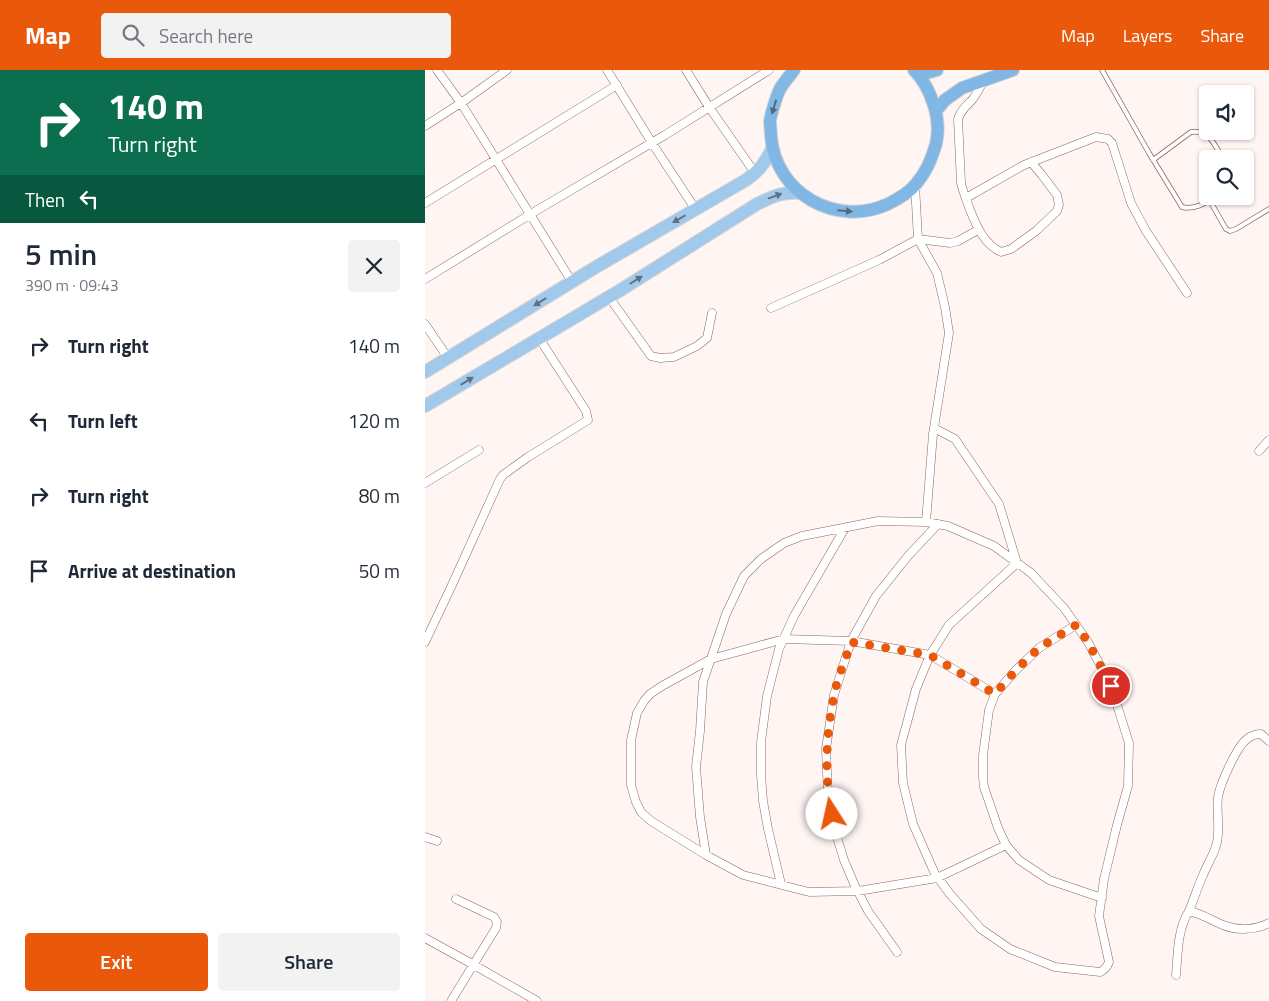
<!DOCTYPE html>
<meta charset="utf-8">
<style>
:root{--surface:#fff;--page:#f2f2f3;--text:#1f2937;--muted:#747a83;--accent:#ea580c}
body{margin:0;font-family:"Titillium Web",sans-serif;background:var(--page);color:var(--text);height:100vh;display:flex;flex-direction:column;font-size:19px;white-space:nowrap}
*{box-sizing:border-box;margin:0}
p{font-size:16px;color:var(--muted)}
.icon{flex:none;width:28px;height:28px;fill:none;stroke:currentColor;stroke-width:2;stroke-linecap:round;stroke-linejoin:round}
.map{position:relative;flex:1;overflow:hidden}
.sheet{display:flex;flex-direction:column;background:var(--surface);width:425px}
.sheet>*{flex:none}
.top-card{background:#0b6e4f;color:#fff;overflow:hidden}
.tools{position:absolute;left:774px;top:15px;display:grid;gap:10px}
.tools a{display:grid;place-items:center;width:55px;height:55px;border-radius:5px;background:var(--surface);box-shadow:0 1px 4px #0004;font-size:25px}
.pin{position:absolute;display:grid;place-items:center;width:42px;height:42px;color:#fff;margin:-21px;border:2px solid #fff;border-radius:50%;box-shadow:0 1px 5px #0007}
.me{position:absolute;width:55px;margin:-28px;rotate:350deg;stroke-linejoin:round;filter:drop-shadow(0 0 4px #0008)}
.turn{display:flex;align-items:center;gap:18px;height:105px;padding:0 25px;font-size:22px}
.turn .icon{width:65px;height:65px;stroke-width:2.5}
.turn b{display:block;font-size:35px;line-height:42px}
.then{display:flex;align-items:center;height:48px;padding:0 25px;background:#0003;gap:10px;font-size:19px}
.round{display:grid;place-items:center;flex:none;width:52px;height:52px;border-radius:5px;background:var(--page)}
.overview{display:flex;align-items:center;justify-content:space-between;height:85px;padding:0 25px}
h1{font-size:30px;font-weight:600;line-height:38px}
.action{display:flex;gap:10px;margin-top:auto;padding:10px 25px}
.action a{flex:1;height:58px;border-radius:5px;background:var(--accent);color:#fff;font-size:20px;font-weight:600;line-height:58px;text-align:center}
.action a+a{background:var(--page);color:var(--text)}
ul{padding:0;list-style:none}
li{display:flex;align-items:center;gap:15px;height:75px;padding:0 25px}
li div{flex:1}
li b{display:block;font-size:19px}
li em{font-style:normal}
header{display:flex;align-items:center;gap:30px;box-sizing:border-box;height:70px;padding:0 25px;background:var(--accent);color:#fff}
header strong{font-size:24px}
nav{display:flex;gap:28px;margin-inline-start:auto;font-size:18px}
.search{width:350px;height:45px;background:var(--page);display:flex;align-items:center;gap:12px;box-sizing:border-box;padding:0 18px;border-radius:5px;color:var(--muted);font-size:19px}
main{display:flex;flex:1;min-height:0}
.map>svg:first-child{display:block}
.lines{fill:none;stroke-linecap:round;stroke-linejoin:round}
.service-casing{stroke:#8b665e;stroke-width:5.5}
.minor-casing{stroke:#8b665e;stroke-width:9}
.primary-casing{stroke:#d8d5d5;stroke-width:14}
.trunk-casing{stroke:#d8d5d5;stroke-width:14}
.service{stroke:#fff;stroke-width:4}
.minor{stroke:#fff;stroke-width:8}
.primary{stroke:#a0c9eb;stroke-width:12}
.trunk{stroke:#80b7e4;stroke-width:12}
.oneway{fill:#53687c}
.oneway2{fill:#637080}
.route{stroke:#ea580c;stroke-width:9;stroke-dasharray:0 16.2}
</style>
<header>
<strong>Map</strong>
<div class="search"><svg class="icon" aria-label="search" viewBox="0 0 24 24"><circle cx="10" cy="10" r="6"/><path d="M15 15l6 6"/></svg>Search here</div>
<nav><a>Map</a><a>Layers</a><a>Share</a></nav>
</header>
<main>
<section class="sheet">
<div class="top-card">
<div class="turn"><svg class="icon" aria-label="right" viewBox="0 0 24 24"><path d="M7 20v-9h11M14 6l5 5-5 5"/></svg><div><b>140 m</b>Turn right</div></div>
<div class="then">Then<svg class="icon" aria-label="left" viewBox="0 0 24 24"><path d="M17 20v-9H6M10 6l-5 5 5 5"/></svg></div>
</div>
<div class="overview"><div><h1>5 min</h1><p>390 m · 09:43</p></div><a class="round"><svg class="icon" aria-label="close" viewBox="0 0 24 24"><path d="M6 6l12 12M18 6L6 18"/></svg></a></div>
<ul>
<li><svg class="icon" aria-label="right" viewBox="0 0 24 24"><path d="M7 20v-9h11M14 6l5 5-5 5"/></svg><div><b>Turn right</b></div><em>140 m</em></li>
<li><svg class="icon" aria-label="left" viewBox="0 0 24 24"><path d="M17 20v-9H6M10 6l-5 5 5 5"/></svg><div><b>Turn left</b></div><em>120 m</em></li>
<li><svg class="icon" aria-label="right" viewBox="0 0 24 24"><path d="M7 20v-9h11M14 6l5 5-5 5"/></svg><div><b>Turn right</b></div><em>80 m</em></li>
<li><svg class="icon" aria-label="arrive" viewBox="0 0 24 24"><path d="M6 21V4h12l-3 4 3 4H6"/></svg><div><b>Arrive at destination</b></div><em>50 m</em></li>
</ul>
<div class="action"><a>Exit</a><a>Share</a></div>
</section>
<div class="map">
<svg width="844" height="931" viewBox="0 0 844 931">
<rect width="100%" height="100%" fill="#fff6f4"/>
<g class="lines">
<defs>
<path id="service" d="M677 0 724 83 757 137C767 140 782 134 789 126
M728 90 766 62C785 59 790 76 798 89
M785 131 801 159 805 161 811 159 844 139"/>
<path id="minor" d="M12 0 36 33 147 212
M182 0 227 73 271 140
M261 0 284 37 330 103
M558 12C555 17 552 24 547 30 541 36 536 40 533 49L536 113C538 122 542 131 545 140 552 157 559 174 576 182L586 179 611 161 632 141 634 135 632 125 617 105 606 92
M0 56 36 33 82 0
M490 115 493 169 512 203 520 237 524 263 508 364 501 452
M541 128 599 95 671 67 683 69 687 73 706 133 721 161 762 223
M0 133 192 15
M0 209 114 139 240 65 344 0
M184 227 226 286 235 288 249 287 272 276 282 268 287 243
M346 238 454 190 493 169 525 173 533 171 553 160
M0 254 23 288
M834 381 844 370
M0 413 54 380
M651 555 614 578 591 600 570 624 564 640 558 685V707L559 717 573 758 581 775 594 790 624 810 677 828
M0 572 27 515 75 409 78 405 103 387 163 350 161 341 114 268
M570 624 505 585 426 571 359 569 286 589 237 616 225 624 219 631 212 643 206 670V715L211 732 216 742 226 751 281 785 318 805 384 822 433 821 512 808 581 775
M0 767 12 771
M281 785 275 747 271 697 275 661 278 612 301 544 319 506 336 489 359 473 377 466 453 451 501 452 523 456 569 476 606 503 639 538 663 572 686 616 704 673 703 716 692 755 679 809 674 846 684 892C682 897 680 900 675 902L630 897 585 879 556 859 525 824 510 804 488 754 478 713 476 675 491 619 505 585 524 555 592 493 574 434 530 369 509 358
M356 814 343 759 338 731 336 705V672L342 626 354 579 369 546 420 458
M764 841C769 829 773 816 778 805 782 795 788 786 791 776 796 761 791 743 793 727 795 714 812 676 822 669 827 665 830 664 836 664L844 671
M0 868 49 895 112 931
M472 882 443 841 430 816 419 790 411 764 403 725 401 679 409 625 426 571 451 526 483 486 513 454
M751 905C753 884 752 860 764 841 777 844 786 850 798 855 813 861 830 860 844 853
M26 931 71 858 72 852 69 847 31 829"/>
<path id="primary" d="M0 302 171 197 321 110C335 100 339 94 347 79
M0 336 194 221 332 134C349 126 356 122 375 123"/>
<path id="trunk" d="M369 0C364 7 357 14 354 21 351 28 346 44 345 51 345 56 346 61 346 66 350 123 411 158 463 134 473 129 484 123 491 114 502 101 506 90 511 74 517 49 506 18 489 0
M492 3 498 4 512 0
M511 41 520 30 537 18 588 0"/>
</defs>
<!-- service casing -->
<use href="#service" class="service-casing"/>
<!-- minor casing -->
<use href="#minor" class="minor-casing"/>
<!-- primary casing -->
<use href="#primary" class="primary-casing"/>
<!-- trunk casing -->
<use href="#trunk" class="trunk-casing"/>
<!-- service -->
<use href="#service" class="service"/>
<!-- minor -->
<use href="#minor" class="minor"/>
<!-- primary -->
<use href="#primary" class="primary"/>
<!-- trunk -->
<use href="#trunk" class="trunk"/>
</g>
<!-- one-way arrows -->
<defs><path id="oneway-solid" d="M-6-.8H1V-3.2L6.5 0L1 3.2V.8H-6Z" transform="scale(1.25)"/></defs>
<g class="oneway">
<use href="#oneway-solid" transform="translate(349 37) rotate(107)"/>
<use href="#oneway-solid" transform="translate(420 141) rotate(5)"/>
</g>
<g class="oneway2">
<use href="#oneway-solid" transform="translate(350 126) rotate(-20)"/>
<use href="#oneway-solid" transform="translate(254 149) rotate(150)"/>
<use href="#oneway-solid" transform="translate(211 210) rotate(-32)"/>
<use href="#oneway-solid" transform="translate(115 232) rotate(148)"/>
<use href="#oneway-solid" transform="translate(42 311) rotate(-31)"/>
</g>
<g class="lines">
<!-- route -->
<path class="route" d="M407 744C399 705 401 665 409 626 412 608 421 589 426 572L505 585 570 624 591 600 614 578 651 555 663 572 686 616"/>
</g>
</svg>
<div class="tools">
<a><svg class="icon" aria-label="sound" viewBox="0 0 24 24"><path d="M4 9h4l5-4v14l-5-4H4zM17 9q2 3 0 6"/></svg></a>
<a><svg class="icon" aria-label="search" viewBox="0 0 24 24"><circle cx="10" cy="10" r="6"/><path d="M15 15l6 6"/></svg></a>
</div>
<div class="pin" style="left:686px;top:616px;background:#d93025"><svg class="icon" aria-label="arrive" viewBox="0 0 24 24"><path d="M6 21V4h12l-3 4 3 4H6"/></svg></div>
<svg class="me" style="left:407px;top:744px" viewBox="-20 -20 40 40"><circle r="19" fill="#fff"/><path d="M0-13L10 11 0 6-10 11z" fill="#ea580c"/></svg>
</div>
</main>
